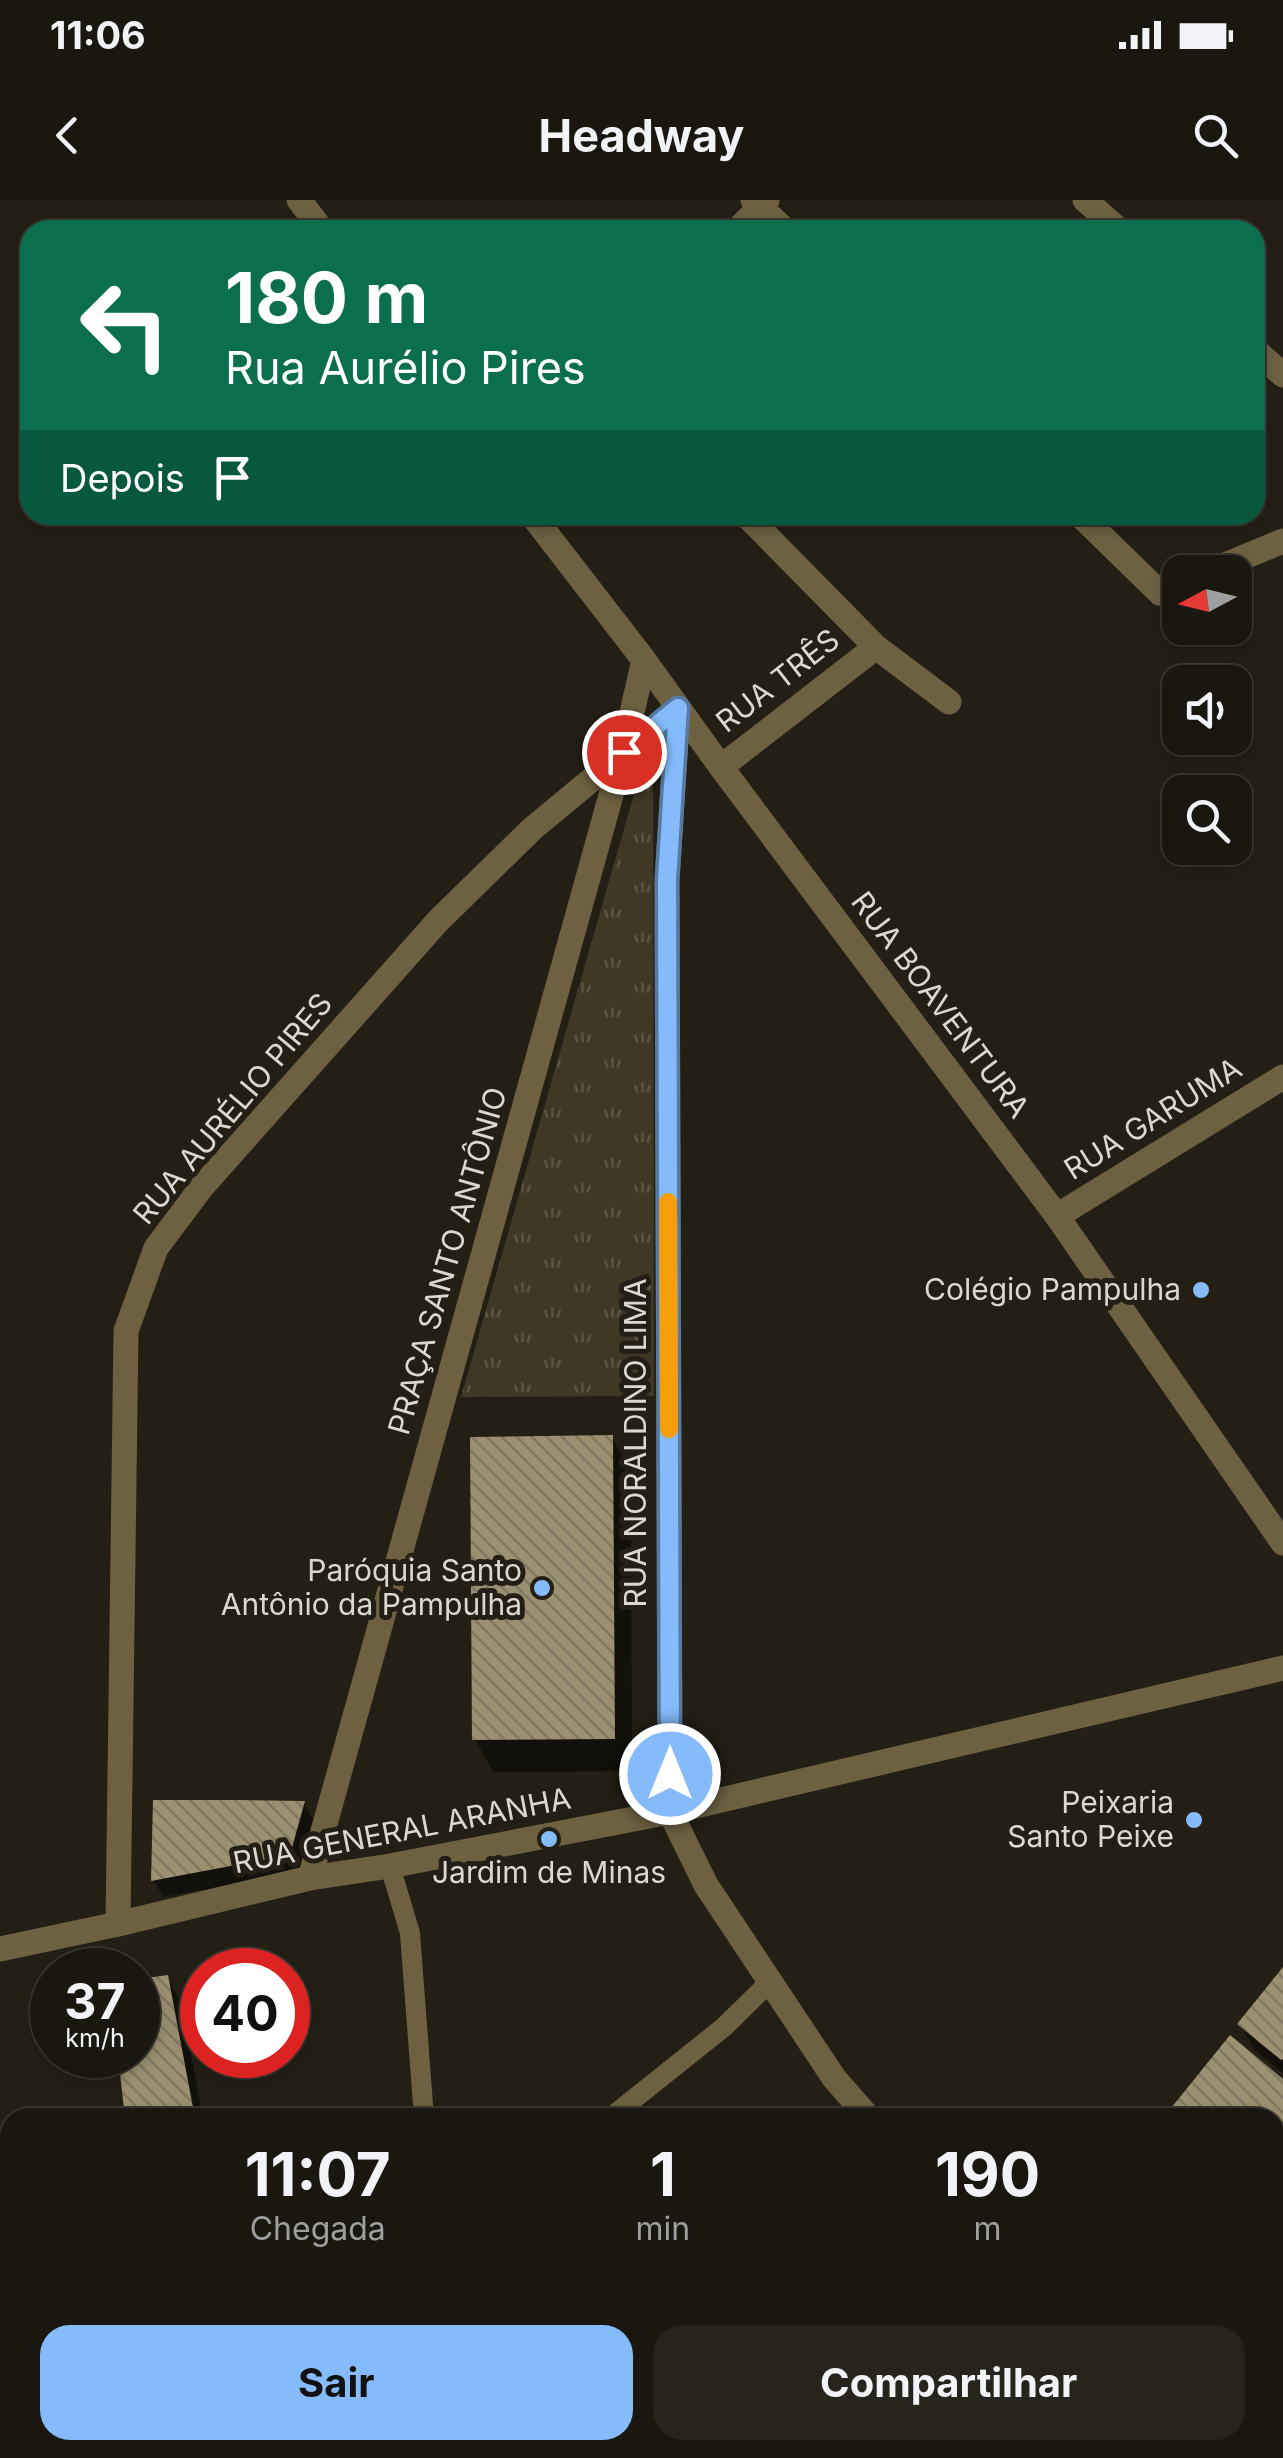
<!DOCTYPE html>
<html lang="pt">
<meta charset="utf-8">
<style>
:root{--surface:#1a1710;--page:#27241e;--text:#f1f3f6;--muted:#9f9f9f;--line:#383630;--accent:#85bbfb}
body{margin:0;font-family:Inter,sans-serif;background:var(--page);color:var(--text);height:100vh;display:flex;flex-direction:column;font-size:38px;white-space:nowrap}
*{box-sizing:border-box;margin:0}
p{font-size:32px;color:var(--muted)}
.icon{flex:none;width:55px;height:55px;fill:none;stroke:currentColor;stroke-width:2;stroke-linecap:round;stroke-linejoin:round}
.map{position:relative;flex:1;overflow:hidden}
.sheet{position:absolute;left:0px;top:1908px;width:1285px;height:352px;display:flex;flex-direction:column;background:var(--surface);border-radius:30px 30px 0 0;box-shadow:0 5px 15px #0003,0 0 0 2px var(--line)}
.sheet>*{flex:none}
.banner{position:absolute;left:20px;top:20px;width:1245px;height:305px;border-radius:30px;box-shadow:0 5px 15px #0003,0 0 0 2px var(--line);background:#0b6e4f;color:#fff;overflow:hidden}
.needle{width:65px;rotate:263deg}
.tools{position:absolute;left:1162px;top:355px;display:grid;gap:20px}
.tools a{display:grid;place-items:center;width:90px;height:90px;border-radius:20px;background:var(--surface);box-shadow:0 5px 15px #0003,0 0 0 2px var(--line);font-size:50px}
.speed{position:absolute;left:30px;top:1748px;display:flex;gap:20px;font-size:50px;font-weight:700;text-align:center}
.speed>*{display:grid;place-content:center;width:130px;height:130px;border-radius:50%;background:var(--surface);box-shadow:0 5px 15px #0003,0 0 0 2px var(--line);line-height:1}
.speed small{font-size:25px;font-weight:400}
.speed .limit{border:15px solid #d22;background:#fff;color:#111}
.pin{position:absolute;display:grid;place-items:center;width:85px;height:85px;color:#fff;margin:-42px;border:5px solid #fff;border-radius:50%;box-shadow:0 2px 10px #0007}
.me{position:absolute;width:110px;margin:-55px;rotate:0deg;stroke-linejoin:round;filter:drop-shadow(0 0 8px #0008)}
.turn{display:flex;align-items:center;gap:35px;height:210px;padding:0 40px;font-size:45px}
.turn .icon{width:130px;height:130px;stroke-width:2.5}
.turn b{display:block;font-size:70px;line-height:85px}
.then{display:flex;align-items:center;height:95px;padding:0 40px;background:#0003;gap:20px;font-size:38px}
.eta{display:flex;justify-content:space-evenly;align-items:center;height:170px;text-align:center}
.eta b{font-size:60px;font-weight:700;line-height:70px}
.cta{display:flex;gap:20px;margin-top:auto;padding:20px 40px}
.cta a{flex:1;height:115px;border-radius:30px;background:var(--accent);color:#111;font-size:40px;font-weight:700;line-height:115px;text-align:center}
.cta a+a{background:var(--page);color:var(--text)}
.status{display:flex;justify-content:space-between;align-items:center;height:70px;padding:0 50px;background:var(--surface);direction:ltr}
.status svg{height:28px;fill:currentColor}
header{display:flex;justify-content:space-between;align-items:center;height:130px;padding:0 40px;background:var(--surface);font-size:45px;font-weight:700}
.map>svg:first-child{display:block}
.park{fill:url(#park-tufts)}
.shadow{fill:#0007}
.building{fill:url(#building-back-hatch)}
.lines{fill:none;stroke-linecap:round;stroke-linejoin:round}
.service{stroke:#6d6142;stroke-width:20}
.minor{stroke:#6d6142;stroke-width:25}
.tertiary{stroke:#6d6142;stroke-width:25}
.route-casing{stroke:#567aa3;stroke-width:25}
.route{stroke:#85bbfb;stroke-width:18}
.slow{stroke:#f59e0b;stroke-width:18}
.poi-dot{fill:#85bbfb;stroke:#231f15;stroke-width:4}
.labels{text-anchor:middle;stroke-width:10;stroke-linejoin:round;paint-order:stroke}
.street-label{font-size:30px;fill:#dbd8d1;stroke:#231f15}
.poi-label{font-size:30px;fill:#dbd8d1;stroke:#231f15;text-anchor:end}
</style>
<div class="status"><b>11:06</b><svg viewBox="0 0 49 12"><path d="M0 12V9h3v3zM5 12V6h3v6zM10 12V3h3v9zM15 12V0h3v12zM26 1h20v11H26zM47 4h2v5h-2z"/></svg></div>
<header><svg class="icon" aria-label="back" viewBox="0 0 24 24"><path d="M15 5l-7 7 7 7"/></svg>Headway<svg class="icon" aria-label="search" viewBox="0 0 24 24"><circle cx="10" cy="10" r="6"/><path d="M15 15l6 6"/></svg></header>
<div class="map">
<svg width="1283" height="2258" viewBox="0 0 1283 2258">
<defs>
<pattern id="park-tufts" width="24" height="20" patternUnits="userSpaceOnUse" patternTransform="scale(2.5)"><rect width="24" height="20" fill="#3f3824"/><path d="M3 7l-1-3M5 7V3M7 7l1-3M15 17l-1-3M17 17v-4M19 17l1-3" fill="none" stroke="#5a5443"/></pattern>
<pattern id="building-back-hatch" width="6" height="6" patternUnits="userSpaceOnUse" patternTransform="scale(2.5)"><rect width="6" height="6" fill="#9b9071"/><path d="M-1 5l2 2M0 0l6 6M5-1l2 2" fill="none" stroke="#807862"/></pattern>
</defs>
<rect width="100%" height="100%" fill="#231f15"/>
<!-- park -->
<path class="park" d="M653 528 654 1196 461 1197Z"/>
<!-- shadow -->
<path class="shadow" d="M612 1238 631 1271 632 1571 493 1572 475 1539Z
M304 1603 313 1620 299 1672 163 1697 154 1680Z
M1283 1771V1873L1254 1849 1240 1824Z
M167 1778 181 1803 203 1918H128L120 1855H138V1781Z
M1283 1882V2151L1275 2161V1918Z"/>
<!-- building -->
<path class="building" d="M613 1235 615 1539 472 1540 470 1237Z
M153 1600H237L305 1601 290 1655 151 1681Z
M1283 1767V1859L1281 1860 1237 1824Z
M168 1775 195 1918H125L118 1855H138V1779Z
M1230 1835 1283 1879V2096L1275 2106V1918H1163Z"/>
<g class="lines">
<!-- service -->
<path class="service" d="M390 1666 410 1733 424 1918
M610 1918 724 1827 770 1782"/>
<!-- minor -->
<path class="minor" d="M753 0 785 30
M1085 0 1119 30
M737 30 767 0
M1255 150 1283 175
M746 315 876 447 949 502
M1080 315 1160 393 1180 384
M1208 372 1283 341
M721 567 876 447
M1057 1016 1283 877
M118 1724 126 1131 156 1048 201 988 438 721 532 629 678 508
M0 2208 10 2216
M54 2250 64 2258"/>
<!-- tertiary -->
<path class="tertiary" d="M299 0 322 30
M532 315 644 460 721 567 1057 1016 1283 1343
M678 508 667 681 670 1612 706 1685 834 1878 869 1918
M310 1678 623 552 644 460
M0 1749 118 1724 310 1678 390 1666 670 1612 1283 1468
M1223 2250 1233 2258"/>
</g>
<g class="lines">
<defs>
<path id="route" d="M624 552 678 508 667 680 670 1574"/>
</defs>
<!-- route casing -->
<use href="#route" class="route-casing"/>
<!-- route -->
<use href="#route" class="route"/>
<!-- slow -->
<path class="slow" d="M668 1002 669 1229"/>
</g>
<!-- markers -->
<g class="poi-dot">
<circle cx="1201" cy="1090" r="10"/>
<circle cx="542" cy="1388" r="10"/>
<circle cx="1194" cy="1620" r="10"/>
<circle cx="549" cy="1639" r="10"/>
</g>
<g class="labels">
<!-- street labels -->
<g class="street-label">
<text transform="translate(778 481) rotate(-38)" y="10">RUA TRÊS</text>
<text transform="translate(940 805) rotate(53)" y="10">RUA BOAVENTURA</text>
<text transform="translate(233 909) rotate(-50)" y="10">RUA AURÉLIO PIRES</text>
<text transform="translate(1153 919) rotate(-32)" y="10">RUA GARUMA</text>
<text transform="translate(448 1061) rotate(-74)" y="10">PRAÇA SANTO ANTÔNIO</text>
<text transform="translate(636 1243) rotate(-90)" y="10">RUA NORALDINO LIMA</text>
<text transform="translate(402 1631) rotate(-11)" y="10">RUA GENERAL ARANHA</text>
</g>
<!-- poi labels -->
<g class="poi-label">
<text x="1181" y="1100">Colégio Pampulha</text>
<text x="522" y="1381">Paróquia Santo<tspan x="522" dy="34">Antônio da Pampulha</tspan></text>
<text x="1174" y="1613">Peixaria<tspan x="1174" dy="34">Santo Peixe</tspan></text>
<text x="549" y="1683" text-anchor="middle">Jardim de Minas</text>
</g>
</g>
</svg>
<div class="tools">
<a><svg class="needle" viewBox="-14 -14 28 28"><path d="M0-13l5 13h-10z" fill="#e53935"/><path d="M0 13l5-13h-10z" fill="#9f9f9f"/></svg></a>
<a><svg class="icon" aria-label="sound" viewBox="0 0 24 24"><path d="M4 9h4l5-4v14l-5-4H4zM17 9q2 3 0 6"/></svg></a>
<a><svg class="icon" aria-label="search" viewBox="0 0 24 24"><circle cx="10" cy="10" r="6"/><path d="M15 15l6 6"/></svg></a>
</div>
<div class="speed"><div>37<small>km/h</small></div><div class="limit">40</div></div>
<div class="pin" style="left:624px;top:552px;background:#d93025"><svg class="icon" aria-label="arrive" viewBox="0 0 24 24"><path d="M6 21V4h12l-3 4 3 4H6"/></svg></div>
<svg class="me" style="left:670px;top:1574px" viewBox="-20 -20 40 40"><circle r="17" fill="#85bbfb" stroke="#fff" stroke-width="3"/><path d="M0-11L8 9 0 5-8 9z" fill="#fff"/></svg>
<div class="banner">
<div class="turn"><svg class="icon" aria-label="left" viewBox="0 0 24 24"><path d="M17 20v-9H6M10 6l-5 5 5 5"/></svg><div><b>180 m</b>Rua Aurélio Pires</div></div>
<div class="then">Depois<svg class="icon" aria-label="arrive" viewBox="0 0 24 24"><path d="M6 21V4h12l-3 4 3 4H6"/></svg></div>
</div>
<section class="sheet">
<div class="eta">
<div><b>11:07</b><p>Chegada</p></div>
<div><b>1</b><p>min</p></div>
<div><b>190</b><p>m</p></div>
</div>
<div class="cta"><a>Sair</a><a>Compartilhar</a></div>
</section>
</div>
